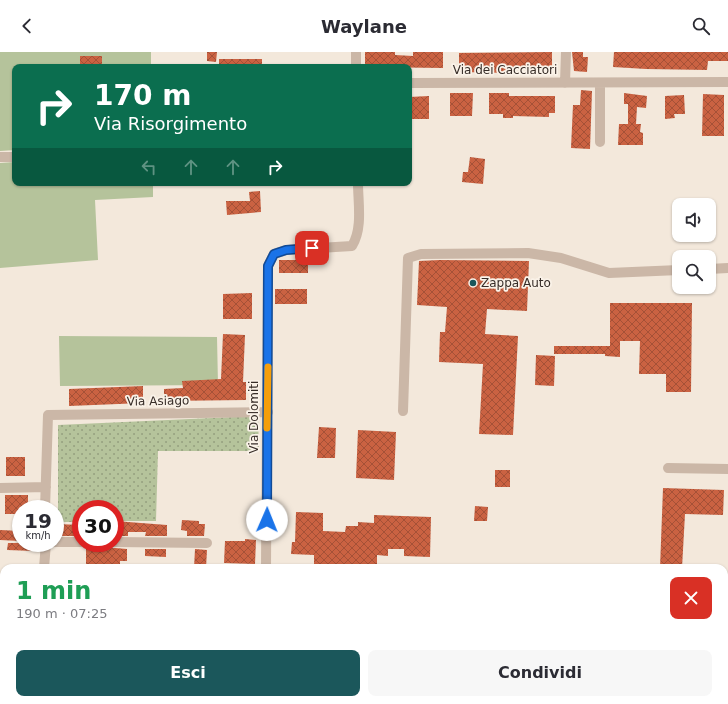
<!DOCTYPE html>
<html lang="it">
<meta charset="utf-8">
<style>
:root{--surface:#fff;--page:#f7f7f7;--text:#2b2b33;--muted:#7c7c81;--accent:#1b575b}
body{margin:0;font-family:"DejaVu Sans",sans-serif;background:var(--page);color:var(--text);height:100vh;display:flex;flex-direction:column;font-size:15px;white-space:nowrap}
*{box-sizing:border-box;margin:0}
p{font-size:13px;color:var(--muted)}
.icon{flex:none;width:22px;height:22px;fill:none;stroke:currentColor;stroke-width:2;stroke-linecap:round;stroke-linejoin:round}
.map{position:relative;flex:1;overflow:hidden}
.sheet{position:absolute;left:0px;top:512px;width:728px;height:140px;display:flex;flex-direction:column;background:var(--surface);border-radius:12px 12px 0 0;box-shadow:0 1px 3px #0004}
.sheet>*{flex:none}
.banner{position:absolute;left:12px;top:12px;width:400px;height:122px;border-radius:8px;box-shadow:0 1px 3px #0004;background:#0b6e4f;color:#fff;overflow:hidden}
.tools{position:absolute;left:672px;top:146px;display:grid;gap:8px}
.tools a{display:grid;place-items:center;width:44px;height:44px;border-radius:8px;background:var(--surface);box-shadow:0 1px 3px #0004;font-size:20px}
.speed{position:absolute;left:12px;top:448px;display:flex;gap:8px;font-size:20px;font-weight:700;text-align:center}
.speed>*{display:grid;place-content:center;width:52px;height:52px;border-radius:50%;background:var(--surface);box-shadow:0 1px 3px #0004;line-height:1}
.speed small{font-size:10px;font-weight:400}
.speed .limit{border:6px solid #d22;background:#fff;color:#111}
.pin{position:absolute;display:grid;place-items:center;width:34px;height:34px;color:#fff;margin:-17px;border-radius:8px;box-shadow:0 2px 6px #0006}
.me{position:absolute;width:44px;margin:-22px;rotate:1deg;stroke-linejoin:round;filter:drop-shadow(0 0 3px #0008)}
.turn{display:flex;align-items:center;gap:14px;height:84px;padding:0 16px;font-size:18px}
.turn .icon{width:52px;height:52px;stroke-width:2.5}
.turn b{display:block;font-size:28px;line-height:34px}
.lanes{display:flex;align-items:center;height:38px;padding:0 16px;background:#0003;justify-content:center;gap:20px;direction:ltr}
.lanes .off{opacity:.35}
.round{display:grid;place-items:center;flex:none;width:42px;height:42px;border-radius:8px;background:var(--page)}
.summary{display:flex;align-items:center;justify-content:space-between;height:68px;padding:0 16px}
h1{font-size:24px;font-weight:700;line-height:30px;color:#1e9e55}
.button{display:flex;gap:8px;margin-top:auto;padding:8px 16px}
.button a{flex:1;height:46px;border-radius:8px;background:var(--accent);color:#fff;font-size:16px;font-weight:700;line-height:46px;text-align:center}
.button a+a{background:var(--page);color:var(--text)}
header{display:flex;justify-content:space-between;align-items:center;height:52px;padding:0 16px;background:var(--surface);font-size:18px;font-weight:700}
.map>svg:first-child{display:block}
.grass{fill:url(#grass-dots)}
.garden{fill:#b5c39b}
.building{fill:url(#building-cross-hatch)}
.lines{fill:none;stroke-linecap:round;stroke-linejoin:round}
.minor{stroke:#cbb7a7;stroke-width:10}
.route-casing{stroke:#114b97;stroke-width:10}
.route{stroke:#1a73e8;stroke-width:7}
.slow{stroke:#f59e0b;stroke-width:7}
.poi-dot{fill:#1b575b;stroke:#faf2e8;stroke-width:1.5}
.labels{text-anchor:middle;stroke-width:3.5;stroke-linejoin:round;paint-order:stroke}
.street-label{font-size:12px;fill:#372d28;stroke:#faf2e8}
.poi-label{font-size:12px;fill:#372d28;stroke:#faf2e8;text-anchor:start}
</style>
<header><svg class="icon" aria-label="back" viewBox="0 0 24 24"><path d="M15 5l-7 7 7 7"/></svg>Waylane<svg class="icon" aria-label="search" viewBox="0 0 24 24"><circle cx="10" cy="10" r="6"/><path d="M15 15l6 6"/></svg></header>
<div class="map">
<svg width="728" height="652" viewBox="0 0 728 652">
<defs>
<pattern id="grass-dots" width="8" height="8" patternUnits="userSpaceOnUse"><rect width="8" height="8" fill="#b5c39b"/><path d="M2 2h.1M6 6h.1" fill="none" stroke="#949f7e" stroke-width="1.8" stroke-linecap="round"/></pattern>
<pattern id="building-cross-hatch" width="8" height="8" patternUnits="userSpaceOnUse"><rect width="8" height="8" fill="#ca6242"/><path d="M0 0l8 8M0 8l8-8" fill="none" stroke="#a55137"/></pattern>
</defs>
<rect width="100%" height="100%" fill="#f3e8db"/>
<!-- grass -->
<path class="grass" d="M258 364 259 399H158L156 469H115V457H81V470H58V373Z
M724 554H728V596H724Z"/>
<!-- garden -->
<path class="garden" d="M0 0H151V15H15V98L0 99Z
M15 110V131H153V145L95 148 98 208 0 216V111Z
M59 284 217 285 218 333 60 334Z"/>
<!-- building -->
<path class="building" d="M207 0H217L216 10 207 9Z
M365 0H395V3L413 4V0H443V16L365 15Z
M552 0V17H515V21L459 20V1Z
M572 0H583V5H588L587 20 574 19Z
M614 0H728V9H708L707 18 646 17 613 15Z
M80 4H102V15H80Z
M219 7H262V15H219Z
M581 38 592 39 590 97 571 96 573 53H580Z
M450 41H473L472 64H450Z
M489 41H509V44H555V61H549V65L513 64V66H503V62H489Z
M624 41 647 44 646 56 637 55 636 72H641L640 80 643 81V93H618L619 72H628V52H624Z
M703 42 724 43V84H702Z
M684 43 685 62H674L675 66 665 67V44Z
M429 44V67H409V45Z
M470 105 485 107 483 132 462 130 463 120H468Z
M260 139 261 160 227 163 226 149H250L249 140Z
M279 208H308V221H279Z
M440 208 529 209 527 259 487 257 485 282 518 284 513 383 479 382 483 312 439 310 440 280H445L447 255 417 253 419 209Z
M275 237H307V252H275Z
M252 241V267H223V242Z
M610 251H692L691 340H666V322H639L640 289H620V305L605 304V302H554V294H610Z
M223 282 245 283 243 330H246V348L164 349V337L183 336 182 329 221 327Z
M536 303 555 304 554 334 535 333Z
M143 334V351L69 354V337Z
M319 375 336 376 335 406H317Z
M358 378 396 380 394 428 356 426Z
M6 405H25V424H6Z
M495 418H510V435H495Z
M663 436 724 438 723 463 685 462 682 516H660Z
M5 443H28V457H21V462H5Z
M475 454 488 455 487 469H474Z
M296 460 323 461V479L345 480 346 474H358V470L374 471V463L431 465 430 505 404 504V497H388V504L377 503V516H314V503L291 502 292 490H295Z
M182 468 199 469V472H205L204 484H187V479L181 478Z
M115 469 167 473V484H145L146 480H128V484H115Z
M57 472 81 473V484H57Z
M0 478 21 479V489L0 488Z
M245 487 256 488 255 512 224 511 225 489H245Z
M8 491H34V499L7 498Z
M115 496 127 497V509H120V516H86V497Z
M145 497H166V505L145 504Z
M195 497 207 498 206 516H194Z"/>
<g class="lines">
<!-- minor -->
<path class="minor" d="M356 0V15
M409 31 728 30
M565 31 566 0
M600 90V31
M0 105H15
M709 217 728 216
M403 359 408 206 421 202 528 201 561 206 609 221 679 218
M668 416 728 417
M0 436 46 435
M45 457 48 363 268 360
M55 490H81
M115 490 207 491
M44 516 46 491
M266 516 268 214 274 202 286 198 352 194C363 176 358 151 358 131
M39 652V648
M265 652V648"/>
</g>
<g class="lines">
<defs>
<path id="route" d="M267 468 268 214 274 202 286 198 312 196"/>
</defs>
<!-- route casing -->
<use href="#route" class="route-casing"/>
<!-- route -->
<use href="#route" class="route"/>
<!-- slow -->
<path class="slow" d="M267 376 268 315"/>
</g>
<!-- markers -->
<circle class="poi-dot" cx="473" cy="231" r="4"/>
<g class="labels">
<!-- street labels -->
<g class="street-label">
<text x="505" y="22">Via dei Cacciatori</text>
<text transform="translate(158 349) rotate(-1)" y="4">Via Asiago</text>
<text transform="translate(254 365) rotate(-90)" y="4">Via Dolomiti</text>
</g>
<!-- poi labels -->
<g class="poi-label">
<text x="481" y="235">Zappa Auto</text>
</g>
</g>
</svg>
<div class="tools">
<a><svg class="icon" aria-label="sound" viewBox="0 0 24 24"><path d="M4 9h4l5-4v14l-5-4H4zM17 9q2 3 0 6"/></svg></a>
<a><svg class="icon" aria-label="search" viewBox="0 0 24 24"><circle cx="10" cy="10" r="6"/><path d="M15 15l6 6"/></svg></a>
</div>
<div class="speed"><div>19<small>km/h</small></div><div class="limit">30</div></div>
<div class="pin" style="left:312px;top:196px;background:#d93025"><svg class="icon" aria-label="arrive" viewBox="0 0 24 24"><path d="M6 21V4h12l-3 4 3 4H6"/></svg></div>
<svg class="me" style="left:267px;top:468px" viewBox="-20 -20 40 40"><circle r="19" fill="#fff"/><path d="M0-13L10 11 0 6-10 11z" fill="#1a73e8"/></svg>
<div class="banner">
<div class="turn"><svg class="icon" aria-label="right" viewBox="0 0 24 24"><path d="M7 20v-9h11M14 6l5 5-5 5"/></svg><div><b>170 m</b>Via Risorgimento</div></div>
<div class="lanes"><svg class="icon off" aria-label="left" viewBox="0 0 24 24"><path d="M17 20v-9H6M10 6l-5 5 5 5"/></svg><svg class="icon off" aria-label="ahead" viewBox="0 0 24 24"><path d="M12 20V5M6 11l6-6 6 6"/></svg><svg class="icon off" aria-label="ahead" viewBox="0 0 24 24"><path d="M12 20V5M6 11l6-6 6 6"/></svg><svg class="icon" aria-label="right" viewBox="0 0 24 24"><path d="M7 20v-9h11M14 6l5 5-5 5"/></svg></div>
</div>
<section class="sheet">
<div class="summary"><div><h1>1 min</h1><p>190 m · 07:25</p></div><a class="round" style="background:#d93025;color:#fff"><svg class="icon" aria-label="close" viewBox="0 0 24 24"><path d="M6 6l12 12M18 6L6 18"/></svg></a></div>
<div class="button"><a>Esci</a><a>Condividi</a></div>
</section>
</div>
